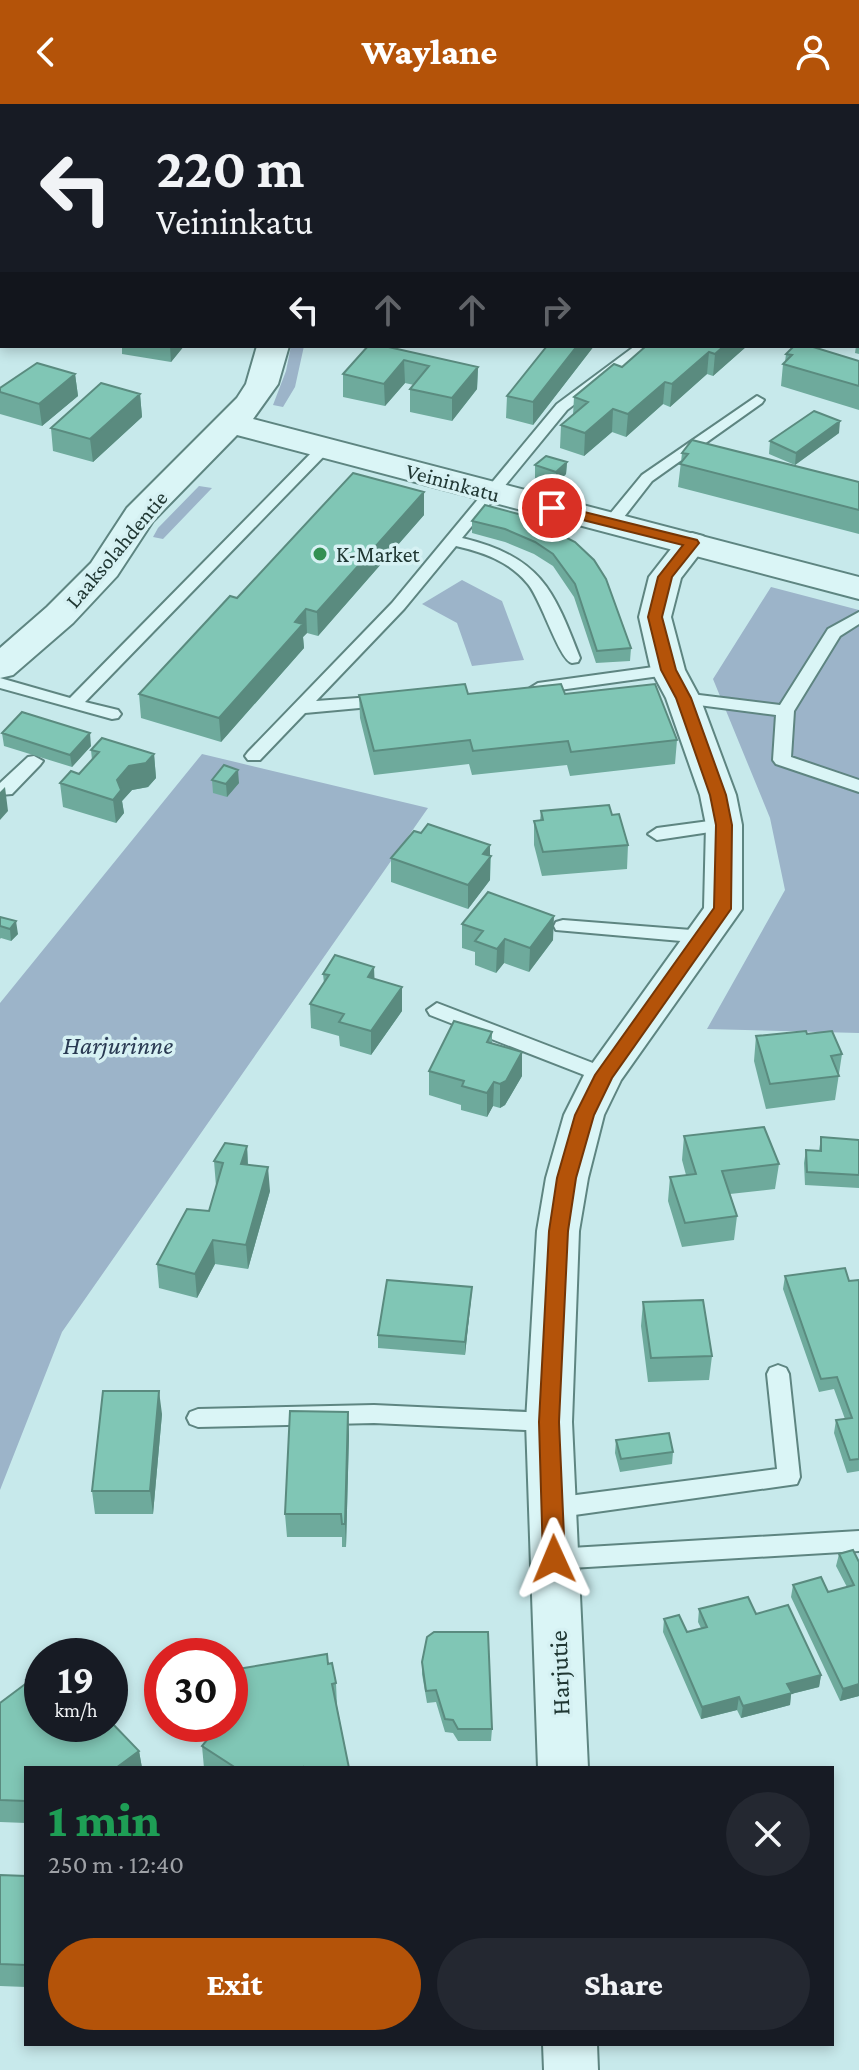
<!DOCTYPE html>
<meta charset="utf-8">
<style>
:root{--surface:#171b24;--page:#242831;--text:#f1f3f6;--muted:#9ea1a6;--accent:#b45309}
body{margin:0;font-family:"Crimson Pro",serif;background:var(--page);color:var(--text);height:100vh;display:flex;flex-direction:column;font-size:30px;white-space:nowrap}
*{box-sizing:border-box;margin:0}
p{font-size:26px;color:var(--muted)}
.icon{flex:none;width:44px;height:44px;fill:none;stroke:currentColor;stroke-width:2;stroke-linecap:round;stroke-linejoin:round}
.map{position:relative;flex:1;overflow:hidden}
.drawer{position:absolute;left:24px;top:1662px;width:810px;height:280px;display:flex;flex-direction:column;background:var(--surface);border-radius:0px;box-shadow:0 4px 12px #0003}
.drawer>*{flex:none}
.top-card{position:absolute;left:0px;top:0px;width:860px;height:244px;box-shadow:0 4px 12px #0003;background:#171b24;color:var(--text);overflow:hidden}
.speed{position:absolute;left:24px;top:1534px;display:flex;gap:16px;font-size:40px;font-weight:700;text-align:center}
.speed>*{display:grid;place-content:center;width:104px;height:104px;border-radius:50%;background:var(--surface);box-shadow:0 4px 12px #0003;line-height:1}
.speed small{font-size:20px;font-weight:400}
.speed .limit{border:12px solid #d22;background:#fff;color:#111}
.pin{position:absolute;display:grid;place-items:center;width:68px;height:68px;color:#fff;margin:-34px;border:4px solid #fff;border-radius:50%;box-shadow:0 2px 8px #0007}
.me{position:absolute;width:88px;margin:-44px;rotate:359deg;stroke-linejoin:round;filter:drop-shadow(0 0 6px #0008)}
.turn{display:flex;align-items:center;gap:28px;height:168px;padding:0 24px;font-size:36px}
.turn .icon{width:104px;height:104px;stroke-width:2.5}
.turn b{display:block;font-size:56px;line-height:68px}
.lanes{display:flex;align-items:center;height:76px;padding:0 24px;background:#0003;justify-content:center;gap:40px;direction:ltr}
.lanes .off{opacity:.35}
.round{display:grid;place-items:center;flex:none;width:84px;height:84px;border-radius:42px;background:var(--page)}
.overview{display:flex;align-items:center;justify-content:space-between;height:136px;padding:0 24px}
h1{font-size:48px;font-weight:800;line-height:60px;color:#1e9e55}
.action{display:flex;gap:16px;margin-top:auto;padding:16px 24px}
.action a{flex:1;height:92px;border-radius:48px;background:var(--accent);color:#fff;font-size:32px;font-weight:800;line-height:92px;text-align:center}
.action a+a{background:var(--page);color:var(--text)}
header{display:flex;justify-content:space-between;align-items:center;height:104px;padding:0 24px;background:var(--accent);color:#fff;font-size:36px;font-weight:800}
.map>svg:first-child{display:block}
.green{fill:#9cb4c9}
.lines{fill:none;stroke-linecap:round;stroke-linejoin:round}
.service-casing{stroke:#5e8581;stroke-width:4}
.minor-casing{stroke:#5e8581;stroke-width:4}
.tertiary-casing{stroke:#5e8581;stroke-width:4}
.service{fill:#daf5f6;fill-rule:evenodd}
.minor{fill:#daf5f6;fill-rule:evenodd}
.tertiary{fill:#daf5f6;fill-rule:evenodd}
.wall{fill:#6eaa9c}
.shaded-wall{fill:#5a8b7f}
.building{fill:#80c6b5;stroke:#5a8b7f;stroke-width:2}
.route{fill:#b45309;stroke:#753606;stroke-width:2}
.poi-dot{fill:#329052;stroke:#d6f1f3;stroke-width:3}
.labels{text-anchor:middle;stroke-width:7;stroke-linejoin:round;paint-order:stroke}
.far-street-label{font-size:22px;fill:#203733;stroke:#d6f1f3}
.far-poi-label{font-size:22px;fill:#203733;stroke:#d6f1f3;text-anchor:start}
.park-label{font-size:26px;font-style:italic;fill:#293952;stroke:#d6f1f3}
.street-label{font-size:26px;fill:#203733;stroke:#d6f1f3}
</style>
<header><svg class="icon" aria-label="back" viewBox="0 0 24 24"><path d="M15 5l-7 7 7 7"/></svg>Waylane<svg class="icon" aria-label="person" viewBox="0 0 24 24"><circle cx="12" cy="8" r="4"/><path d="M4 21q1-7 8-7t8 7"/></svg></header>
<div class="map">
<svg width="859" height="1966" viewBox="0 0 859 1966">
<rect width="100%" height="100%" fill="#c7e9eb"/>
<!-- green -->
<path class="green" d="M291 242H304L295 283 283 303 273 301 286 267Z
M199 382 212 384 163 435 153 433 158 424Z
M462 476 502 497 524 556 472 562 457 519 422 500Z
M771 483 859 506V929L707 925 785 786 770 714 713 575Z
M202 650 428 704 62 1228 0 1386V899Z"/>
<g class="lines">
<defs>
<path id="service" d="M858 11H859V19H858Z
M635 242H651L567 306 462 434C540 453 553 484 580 554L578 558 572 559C559 556 541 494 527 479 509 457 482 448 456 442L404 505 316 597 386 592 392 593 395 597 392 601 305 609 260 656H248L245 652 248 648 392 499 557 300Z
M757 292 764 296 762 299 652 377 617 422H605V416L642 371Z
M324 339 329 341V347L85 598 118 606 121 610 118 614 112 615 0 584V574L70 594 319 341Z
M859 508V520L840 532 794 607 791 653 859 676V688L776 660 773 656 776 611 683 599 674 594 683 589 780 601 828 525Z
M668 561 676 566 674 570 538 589 530 584 538 579Z
M34 652 43 657 40 661 12 690 0 691V679L28 653Z
M724 715 730 717 733 721 730 725 657 736 648 730 657 724Z
M563 816 704 827 713 833 704 839 556 826 554 822 556 818Z
M437 899 611 966 614 971 611 976H597L430 911 427 906Z
M778 1261 786 1264 789 1270 800 1373 797 1380 553 1414 545 1411 541 1404 545 1397 553 1394 777 1365 767 1270 770 1264Z
M374 1301 549 1309 557 1312 560 1318 557 1324 549 1327 374 1319 198 1323 190 1320 187 1314 190 1308 198 1305Z
M859 1427V1447L554 1465 546 1462 542 1455 546 1448 554 1445Z"/>
<path id="minor" d="M239 0H271L237 2Z
M692 429 703 432 708 439 681 474 671 513 685 566 700 594 736 691 742 721V805L621 976 604 1011 588 1074 579 1127 572 1318 588 1664H538L526 1318 537 1127 546 1074 564 1011 584 971 704 804 706 721 700 691 666 594 651 566 639 513 649 473 681 432Z
M543 1940H597L598 1966H544Z"/>
<path id="tertiary" d="M85 0H113L114 2H86Z
M257 242H289L278 280 253 315 859 473V495L237 331 153 417 117 472 73 519 13 571 0 574V544L47 503 91 459 127 404 237 294 246 280Z"/>
</defs>
<!-- service casing -->
<use href="#service" class="service-casing"/>
<!-- minor casing -->
<use href="#minor" class="minor-casing"/>
<!-- tertiary casing -->
<use href="#tertiary" class="tertiary-casing"/>
<!-- service -->
<use href="#service" class="service"/>
<!-- minor -->
<use href="#minor" class="minor"/>
<!-- tertiary -->
<use href="#tertiary" class="tertiary"/>
</g>
<!-- wall -->
<path class="wall" d="M686 0H764V2H686Z
M792 0H836L835 1 833 2H795Z
M858 24H859V53H858Z
M2 173V218L0 217V175Z
M858 236H859V250L855 249 856 242H858Z
M122 242H184L171 258 122 250Z
M368 242 478 263 477 285 452 317 410 308V285L414 281 405 279 385 302 343 293V270Z
M547 242H594L533 321 506 314 507 292Z
M646 242H747L713 272 707 270 670 303 663 300 626 333 612 328 584 352 560 344 561 321 573 311 574 293 622 263Z
M786 250 859 257V306L781 282 783 260 785 258Z
M75 270 78 292 42 322 0 310V284Z
M140 290 142 313 93 358 53 347 51 324Z
M839 329 795 361 769 350 770 337Z
M682 349 859 378V430L678 383Z
M567 358 566 370 556 380 535 374V361Z
M424 388V411L318 532 307 529 303 533 304 544 221 638 141 614 139 590 237 494Z
M522 411 631 544 630 557 596 559 574 493 553 462 534 450 505 438 472 429V417Z
M565 590 677 636 675 660 570 672 567 661 472 671 469 660 374 671 360 614 359 591Z
M2 629 91 642 72 663 4 642Z
M91 646 154 650 156 674 148 683 132 686 122 697 124 709 116 719 63 703 60 679 79 670 92 656Z
M212 676 239 679 227 693 213 689Z
M541 707 612 711 628 741 627 765 542 772 534 741V717H540Z
M491 752 490 776 468 805 391 778V754Z
M0 813 18 830 11 837 1 834 0 835Z
M462 820 553 836 529 868 504 859 496 869 475 861V848L462 844Z
M323 870 374 875 402 883V907L371 951 340 942 339 932 311 924 310 900 324 879Z
M492 928V939L522 948V972L505 1001 500 1004 493 1002 487 1013 461 1006V1001L429 991V967Z
M756 932 842 950 835 996 766 1005 754 957Z
M684 1032 779 1060 775 1085 730 1090 737 1112 734 1136 682 1143 668 1097 670 1073 686 1071 682 1056Z
M821 1033 859 1036V1084L805 1081 804 1059 806 1046 819 1047Z
M247 1042 248 1061 270 1087 248 1165 215 1160 197 1194 159 1184 157 1160 209 1107 216 1082 214 1057Z
M785 1172 849 1177 859 1176V1367L847 1369 834 1329 836 1316 845 1315 834 1285 819 1288 783 1185Z
M472 1183 465 1251 378 1244V1231Z
M643 1198 712 1252 709 1276 648 1278 641 1222Z
M348 1308 349 1331 346 1443H342V1433H287L285 1410Z
M162 1310 153 1410H95L92 1387Z
M616 1336 673 1348 672 1360 620 1368 615 1349Z
M839 1450 859 1458V1592L840 1597 791 1493 793 1481 828 1488 847 1483 836 1462Z
M699 1505 756 1510 821 1571 819 1583 791 1590 790 1601 741 1614 737 1606 701 1615 663 1528 664 1515 687 1528 701 1524 698 1518Z
M422 1558 492 1625 491 1637H458L453 1629 445 1628 436 1598 427 1599 422 1570Z
M328 1560 336 1579 337 1602 349 1664H204L202 1642 230 1620Z
M26 1576 113 1620 139 1647 142 1664H26V1719L0 1718V1599L27 1579Z
M0 1771 26 1772V1883L0 1882Z"/>
<!-- shaded-wall -->
<path class="shaded-wall" d="M491 0H516V2H491Z
M699 0H714V2H699Z
M805 0H836L835 1 833 2H805Z
M170 242H184L171 258Z
M577 242H594L533 321V298Z
M724 242H747L713 272 715 250Z
M709 248 707 270 670 303 672 280Z
M404 256 405 279 385 302 384 280Z
M478 263 477 285 452 317V294Z
M75 270 78 292 42 322 39 300Z
M665 278 663 300 626 333 628 310Z
M140 290 142 313 93 358 90 335Z
M613 305 612 328 584 352 585 329Z
M840 317 839 329 795 361 796 349Z
M567 358 566 370 556 380V368Z
M424 388V411L318 532 317 508Z
M306 505 307 529 303 533 304 544 221 638 219 614 295 518Z
M90 629 91 642 72 663 70 651Z
M154 650 156 674 148 683 132 686 122 697 124 709 116 719 113 696 117 676 129 662Z
M238 666 239 679 227 693 226 680Z
M5 683 8 707 0 716V688Z
M490 741V776L468 805V781L483 750Z
M554 812 553 836 529 868 530 844Z
M16 817 18 830 11 837 10 825Z
M505 835 504 859 496 869 497 845Z
M374 863 375 887 368 873Z
M402 883V907L371 951V927Z
M522 948V972L505 1001 500 1004V980Z
M494 978 493 1002 487 1013V989Z
M247 1042 248 1066 241 1060Z
M268 1063 270 1087 248 1165 246 1141Z
M213 1136 215 1160 197 1194 195 1170Z
M472 1183 471 1196 465 1251V1238Z
M159 1287 162 1310 153 1410 150 1387Z
M348 1308 349 1331 346 1443 345 1420Z
M821 1571 819 1583 791 1590 790 1601 741 1614 743 1602 787 1580Z
M859 1580V1592L840 1597 843 1585Z
M739 1593 737 1606 701 1615 702 1603Z
M139 1647 142 1664H116Z"/>
<!-- building -->
<path class="building" d="M302 0H495L498 2H293Z
M725 0H759L751 2H727Z
M779 0H787L789 2H771Z
M858 111H859L858 159Z
M2 173V197L0 196V175Z
M368 242H384L478 263 452 294 410 285 429 262 404 256 384 280 343 270Z
M547 242H577L533 298 507 292Z
M646 242H724L715 250 709 248 672 280 665 278 628 310 613 305 585 329 561 321 588 298 574 293 614 260 622 263Z
M794 242H810L859 257V282L783 260 792 251 786 250Z
M37 259 75 270 39 300 0 288V284Z
M101 279 140 290 90 335 51 324Z
M814 307 840 317 796 349 770 337Z
M692 336 859 378V406L680 360 688 350 682 349Z
M546 352 567 358 556 368 535 361Z
M353 369 424 388 317 508 306 505 299 513 295 518 303 520 219 614 139 590 230 492 237 494Z
M485 401 522 411 575 438 594 456 606 475 631 544 597 547 575 480 553 450 535 438 505 425 472 417Z
M465 580 468 590 561 580 565 590 655 580 677 636 571 648 568 637 473 647 470 636 374 647 359 591Z
M22 608 90 629 70 651 2 629Z
M102 634 154 650 146 659 129 662 117 676 121 686 113 696 60 679 71 667 79 670 99 648 91 646Z
M224 661 238 666 226 680 212 676Z
M609 701 612 711 619 710 628 741 543 748 534 717 543 716 541 707Z
M428 720 490 741 483 750 491 752 468 781 391 754 414 727 421 729Z
M488 788 554 812 530 844 505 835 497 845 475 837 483 827 462 820Z
M0 813 16 817 10 825 0 822Z
M335 851 374 863 368 873 402 883 371 927 339 918 344 910 310 900 329 871 323 870Z
M454 917 492 928 487 938 522 948 506 977 500 980 494 978 487 989 462 982 464 977 429 967Z
M806 927 807 930 832 927 842 950 831 952 839 972 770 980 756 932Z
M764 1023 779 1060 722 1067 737 1112 685 1119 670 1073 696 1070 684 1032Z
M821 1033 859 1036V1071L807 1068 806 1046 821 1047Z
M225 1039 247 1042 241 1060 268 1063 246 1141 213 1136 195 1170 157 1160 187 1105 209 1107 223 1059 214 1057Z
M845 1164 849 1177 859 1176V1355L850 1356 836 1316 852 1314 837 1273 821 1275 785 1172Z
M387 1176 472 1183 465 1238 378 1231Z
M703 1196 712 1252 651 1254 643 1198Z
M103 1287H159L150 1387H92Z
M290 1307 348 1308 345 1420H342L341 1410H285Z
M669 1329 673 1348 621 1355 616 1336Z
M853 1446 859 1458V1580L843 1585 793 1481 821 1473 828 1488 854 1481 839 1450Z
M748 1493 756 1510 788 1501 821 1571 787 1580 792 1589 743 1602 739 1593 702 1603 664 1515 679 1511 687 1528 707 1523 699 1505Z
M434 1528H488L492 1625H458L453 1616 445 1615 436 1586 426 1587 422 1558 427 1533Z
M327 1550 328 1560 332 1559 336 1579 332 1580 349 1664H303V1663L296 1664H236L202 1642 220 1620H230V1567L232 1566Z
M42 1567V1620H110V1617L139 1647 116 1664H26V1697L0 1696V1599L28 1578 26 1576Z
M0 1771 26 1772V1861L0 1860Z"/>
<!-- route -->
<path class="route" d="M552 400 697 436 699 439 672 473 662 513 676 566 691 594 726 691 732 721 731 805 612 974 594 1011 576 1074 568 1127 559 1318 565 1455 561 1461 554 1464 546 1461 543 1455 539 1318 549 1127 557 1074 575 1011 595 971 714 804 716 721 710 691 676 594 661 566 648 513 658 473 683 441 547 407 545 404Z"/>
<!-- markers -->
<circle class="poi-dot" cx="320" cy="450" r="8"/>
<g class="labels">
<!-- far-street labels -->
<g class="far-street-label">
<text transform="translate(453 378) rotate(15)" y="8">Veininkatu</text>
<text transform="translate(116 445) rotate(-50)" y="8">Laaksolahdentie</text>
</g>
<!-- far-poi labels -->
<g class="far-poi-label">
<text x="336" y="458">K-Market</text>
</g>
<!-- park labels -->
<g class="park-label">
<text x="118" y="950">Harjurinne</text>
</g>
<!-- street labels -->
<g class="street-label">
<text transform="translate(559 1569) rotate(-92)" y="9">Harjutie</text>
</g>
</g>
</svg>
<div class="speed"><div>19<small>km/h</small></div><div class="limit">30</div></div>
<div class="pin" style="left:552px;top:404px;background:#d93025"><svg class="icon" aria-label="arrive" viewBox="0 0 24 24"><path d="M6 21V4h12l-3 4 3 4H6"/></svg></div>
<svg class="me" style="left:554px;top:1455px" viewBox="-20 -20 40 40"><path d="M0-17L14 15 0 8-14 15z" fill="#b45309" stroke="#fff" stroke-width="4"/></svg>
<div class="top-card">
<div class="turn"><svg class="icon" aria-label="left" viewBox="0 0 24 24"><path d="M17 20v-9H6M10 6l-5 5 5 5"/></svg><div><b>220 m</b>Veininkatu</div></div>
<div class="lanes"><svg class="icon" aria-label="left" viewBox="0 0 24 24"><path d="M17 20v-9H6M10 6l-5 5 5 5"/></svg><svg class="icon off" aria-label="ahead" viewBox="0 0 24 24"><path d="M12 20V5M6 11l6-6 6 6"/></svg><svg class="icon off" aria-label="ahead" viewBox="0 0 24 24"><path d="M12 20V5M6 11l6-6 6 6"/></svg><svg class="icon off" aria-label="right" viewBox="0 0 24 24"><path d="M7 20v-9h11M14 6l5 5-5 5"/></svg></div>
</div>
<section class="drawer">
<div class="overview"><div><h1>1 min</h1><p>250 m · 12:40</p></div><a class="round"><svg class="icon" aria-label="close" viewBox="0 0 24 24"><path d="M6 6l12 12M18 6L6 18"/></svg></a></div>
<div class="action"><a>Exit</a><a>Share</a></div>
</section>
</div>
